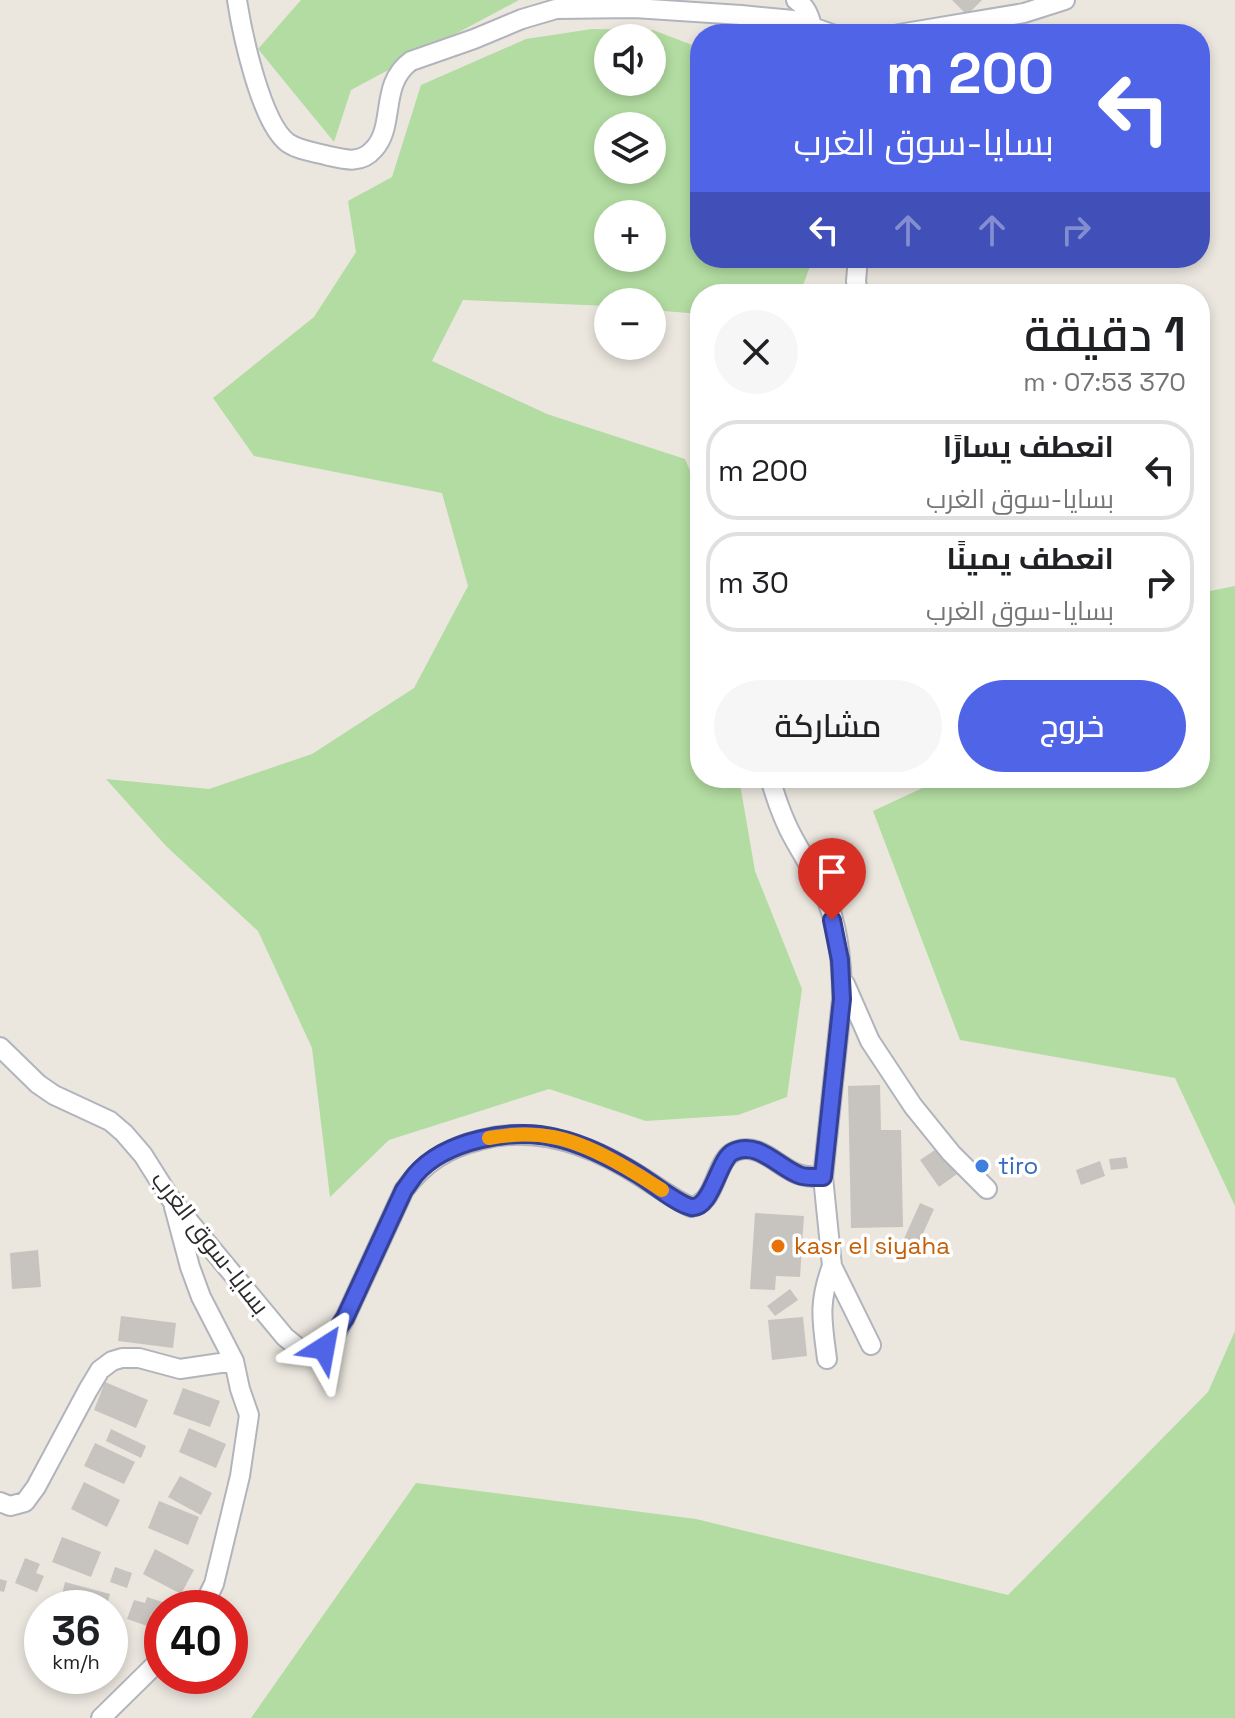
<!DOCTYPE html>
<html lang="ar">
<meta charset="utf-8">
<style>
:root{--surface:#fff;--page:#f6f6f6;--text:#202124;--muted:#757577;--line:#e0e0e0;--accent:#5064e7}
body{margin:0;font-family:"Space Grotesk",Cairo,sans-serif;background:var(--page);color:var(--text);direction:rtl;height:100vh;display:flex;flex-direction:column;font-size:30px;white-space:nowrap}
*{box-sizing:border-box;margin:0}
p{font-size:26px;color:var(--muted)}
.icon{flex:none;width:44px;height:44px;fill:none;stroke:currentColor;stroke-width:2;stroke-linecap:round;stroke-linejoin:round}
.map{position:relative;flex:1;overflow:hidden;direction:ltr}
.details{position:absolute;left:690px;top:284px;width:520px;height:504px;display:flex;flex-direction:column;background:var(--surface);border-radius:32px;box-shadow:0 4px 12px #0003;direction:rtl}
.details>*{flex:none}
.banner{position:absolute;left:690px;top:24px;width:520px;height:244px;border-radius:32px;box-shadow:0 4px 12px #0003;direction:rtl;background:#5064e7;color:#fff;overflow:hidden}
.tools{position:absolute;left:594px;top:24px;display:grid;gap:16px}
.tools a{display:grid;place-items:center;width:72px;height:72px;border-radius:50%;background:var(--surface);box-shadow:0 4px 12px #0003;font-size:40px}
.speed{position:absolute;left:24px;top:1590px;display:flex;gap:16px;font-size:40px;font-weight:700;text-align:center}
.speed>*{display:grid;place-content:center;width:104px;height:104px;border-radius:50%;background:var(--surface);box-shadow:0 4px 12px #0003;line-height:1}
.speed small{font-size:20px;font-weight:400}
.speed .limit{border:12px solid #d22;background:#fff;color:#111}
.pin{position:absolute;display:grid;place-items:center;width:68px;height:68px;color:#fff;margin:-82px -34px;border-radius:50% 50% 50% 0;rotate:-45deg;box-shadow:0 0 8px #0007}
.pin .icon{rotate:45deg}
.me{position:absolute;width:88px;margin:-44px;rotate:34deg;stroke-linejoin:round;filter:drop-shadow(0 0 6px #0008)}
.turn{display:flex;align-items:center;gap:28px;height:168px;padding:0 24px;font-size:36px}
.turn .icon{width:104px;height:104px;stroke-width:2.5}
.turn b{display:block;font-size:56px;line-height:68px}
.lanes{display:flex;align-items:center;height:76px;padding:0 24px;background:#0003;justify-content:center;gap:40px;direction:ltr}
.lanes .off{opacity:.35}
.round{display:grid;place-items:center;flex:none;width:84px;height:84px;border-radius:42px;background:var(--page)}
.summary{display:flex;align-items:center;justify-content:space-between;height:136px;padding:0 24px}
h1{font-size:48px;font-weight:600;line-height:60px}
.action{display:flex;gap:16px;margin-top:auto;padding:16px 24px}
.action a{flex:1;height:92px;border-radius:48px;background:var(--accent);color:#fff;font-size:32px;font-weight:600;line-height:92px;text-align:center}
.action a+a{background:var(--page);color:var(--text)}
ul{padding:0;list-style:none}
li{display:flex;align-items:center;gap:24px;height:100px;margin:0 16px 12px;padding:0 8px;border:4px solid var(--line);border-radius:32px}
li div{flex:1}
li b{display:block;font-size:30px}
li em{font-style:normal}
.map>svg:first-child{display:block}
.green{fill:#b2dca1;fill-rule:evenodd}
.building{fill:#c7c3be}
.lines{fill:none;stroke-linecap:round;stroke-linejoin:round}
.minor-casing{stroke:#b2b4bd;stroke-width:22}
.minor{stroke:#fff;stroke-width:18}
.route-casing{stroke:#344196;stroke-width:20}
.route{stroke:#5064e7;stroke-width:14}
.slow{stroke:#f59e0b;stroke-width:14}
.shop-dot{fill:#3f7fe0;stroke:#fff;stroke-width:3}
.food-dot{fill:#e8710a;stroke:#fff;stroke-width:3}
.labels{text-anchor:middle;stroke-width:7;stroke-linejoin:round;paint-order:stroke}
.shop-label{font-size:24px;fill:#366cbe;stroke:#fff;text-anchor:start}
.street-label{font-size:24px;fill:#2b2b2b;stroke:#fff}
.food-label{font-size:24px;fill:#c56008;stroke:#fff;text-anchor:start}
</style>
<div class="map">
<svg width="1235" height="1718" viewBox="0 0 1235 1718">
<rect width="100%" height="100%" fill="#ebe7df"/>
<!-- green -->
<path class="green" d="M301 0H519L351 90 334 142 258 49Z
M592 29 653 30 700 48V258H813L801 291 792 294H700V314L652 310V302H608V306L463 300 432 361 547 414 685 459 700 494V778H739L755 871 802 989 787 1097 738 1115 646 1121 549 1089 389 1140 330 1197 312 1048 258 931 166 846 106 779 209 789 312 754 414 688 468 586 442 493 254 456 213 398 314 317 356 252 348 201 392 177 421 85 526 39ZM608 38H652V82H608ZM608 126H652V170H608ZM608 214H652V258H608Z
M1235 586V1206L1175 1078 960 1040 873 811 944 778H1200V593Z
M1235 1331V1718H251L416 1483 696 1519 1008 1595 1208 1392Z"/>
<!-- building -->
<path class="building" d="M952 0H982L967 15Z
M699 344H700V373L693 371Z
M880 1085 881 1130H901L903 1227 851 1228 848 1086Z
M938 1148 957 1174 939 1187 920 1160Z
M1126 1157 1128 1168 1111 1170 1109 1159Z
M1100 1161 1105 1176 1081 1185 1076 1170Z
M920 1203 934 1209 917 1247 903 1241Z
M755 1213 804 1216 800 1277 776 1276 775 1290 750 1289Z
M38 1250 41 1287 12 1289 10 1253Z
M790 1289 798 1300 775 1316 767 1306Z
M121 1316 176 1323 173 1348 118 1341Z
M803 1317 807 1356 772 1360 768 1320Z
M105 1382 148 1400 136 1428 94 1410Z
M183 1388 220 1401 210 1427 173 1414Z
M189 1428 226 1444 216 1468 179 1452Z
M111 1429 146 1446 141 1458 106 1441Z
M95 1443 135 1462 124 1484 84 1466Z
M180 1476 212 1493 201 1515 168 1497Z
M84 1482 120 1500 107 1527 71 1509Z
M159 1501 199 1517 188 1545 148 1528Z
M62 1537 101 1552 91 1577 52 1562Z
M155 1549 194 1570 181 1594 143 1574Z
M25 1558 40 1564 36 1573 44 1576 37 1592 15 1583Z
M115 1567 132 1573 127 1588 110 1582Z
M0 1579 7 1581 4 1592 0 1591Z
M65 1582 110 1594 106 1608H59Z
M147 1597 178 1607 162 1608V1631L127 1619 134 1600 145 1603Z"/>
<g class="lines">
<defs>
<path id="minor" d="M237 0C242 33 261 123 288 143 300 151 315 152 329 156 346 160 361 164 374 149 396 125 379 84 411 61L474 39 522 19 556 9 634 8 741 15 793 20 832 34
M796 0C806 7 809 14 812 26
M899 34 1024 13 1065 0
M858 294 856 281 858 258
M845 984 870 1041 913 1106 951 1153 987 1189
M0 1047 38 1084 54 1095 110 1121 124 1133 143 1155 172 1201 285 1337 306 1354H315L333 1338 345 1318 404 1190C424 1163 447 1148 480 1140 538 1124 594 1146 643 1178 659 1188 674 1200 691 1207 718 1203 714 1158 736 1151 760 1142 778 1167 798 1174 806 1177 815 1177 823 1177L842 999C842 965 839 927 825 896 817 877 805 859 795 841 784 822 776 799 770 778
M823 1177 832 1266 871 1345
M174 1207 190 1267 201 1297 234 1361 240 1389 249 1415 240 1476 214 1584 202 1608
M827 1359C822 1321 818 1303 832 1266
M0 1502 10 1506 25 1502 36 1487 88 1390 100 1370 112 1361 122 1358H139L180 1369 234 1361
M101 1718 162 1658"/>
</defs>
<!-- minor casing -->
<use href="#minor" class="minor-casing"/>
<!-- minor -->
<use href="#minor" class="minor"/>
</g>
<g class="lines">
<defs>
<path id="route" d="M324 1348 345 1318 404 1190C408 1185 411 1180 415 1175 445 1140 513 1127 556 1138 585 1144 614 1160 639 1175 652 1183 677 1204 691 1207 712 1210 718 1159 733 1152 758 1140 778 1167 799 1175 807 1178 815 1177 823 1177L842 999 840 960 832 920"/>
</defs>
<!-- route casing -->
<use href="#route" class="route-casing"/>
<!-- route -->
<use href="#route" class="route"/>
<!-- slow -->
<path class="slow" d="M489 1138C511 1134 532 1133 553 1137 590 1144 631 1170 662 1190"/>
</g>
<!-- markers -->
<circle class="shop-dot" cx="982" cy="1166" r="8"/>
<circle class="food-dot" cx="778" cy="1246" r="8"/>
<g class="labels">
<!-- shop labels -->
<g class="shop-label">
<text x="998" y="1174">tiro</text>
</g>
<!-- street labels -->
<g class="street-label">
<text transform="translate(210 1243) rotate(52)" y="8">بسايا-سوق الغرب</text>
</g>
<!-- food labels -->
<g class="food-label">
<text x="794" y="1254">kasr el siyaha</text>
</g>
</g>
</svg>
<div class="tools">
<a><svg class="icon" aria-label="sound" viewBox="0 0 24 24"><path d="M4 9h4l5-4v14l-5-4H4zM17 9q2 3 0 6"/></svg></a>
<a><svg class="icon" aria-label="layers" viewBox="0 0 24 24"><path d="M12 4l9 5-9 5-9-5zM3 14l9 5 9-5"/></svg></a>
<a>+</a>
<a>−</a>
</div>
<div class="speed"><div>36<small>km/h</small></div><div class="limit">40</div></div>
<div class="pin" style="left:832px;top:920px;background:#d93025"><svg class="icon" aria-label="arrive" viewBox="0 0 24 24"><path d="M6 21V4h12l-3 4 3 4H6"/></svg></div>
<svg class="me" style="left:324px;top:1348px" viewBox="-20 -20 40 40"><path d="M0-17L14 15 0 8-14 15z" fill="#5064e7" stroke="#fff" stroke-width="4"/></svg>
<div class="banner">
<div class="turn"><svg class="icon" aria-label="left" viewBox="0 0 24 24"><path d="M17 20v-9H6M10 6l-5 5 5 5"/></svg><div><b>200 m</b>بسايا-سوق الغرب</div></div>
<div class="lanes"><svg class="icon" aria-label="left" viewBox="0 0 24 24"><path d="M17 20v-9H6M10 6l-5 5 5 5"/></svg><svg class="icon off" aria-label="ahead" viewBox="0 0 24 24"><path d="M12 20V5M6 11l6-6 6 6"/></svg><svg class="icon off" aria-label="ahead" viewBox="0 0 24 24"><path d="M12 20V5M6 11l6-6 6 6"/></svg><svg class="icon off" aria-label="right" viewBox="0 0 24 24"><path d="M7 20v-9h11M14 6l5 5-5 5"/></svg></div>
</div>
<section class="details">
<div class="summary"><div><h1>1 دقيقة</h1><p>370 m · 07:53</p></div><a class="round"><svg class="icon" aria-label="close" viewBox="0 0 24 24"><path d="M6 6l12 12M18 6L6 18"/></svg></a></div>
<ul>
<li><svg class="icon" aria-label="left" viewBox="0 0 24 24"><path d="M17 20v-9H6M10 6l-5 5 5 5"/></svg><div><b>انعطف يسارًا</b><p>بسايا-سوق الغرب</p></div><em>200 m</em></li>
<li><svg class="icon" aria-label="right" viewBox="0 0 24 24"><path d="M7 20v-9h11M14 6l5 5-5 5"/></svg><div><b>انعطف يمينًا</b><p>بسايا-سوق الغرب</p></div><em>30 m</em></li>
</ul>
<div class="action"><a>خروج</a><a>مشاركة</a></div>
</section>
</div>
